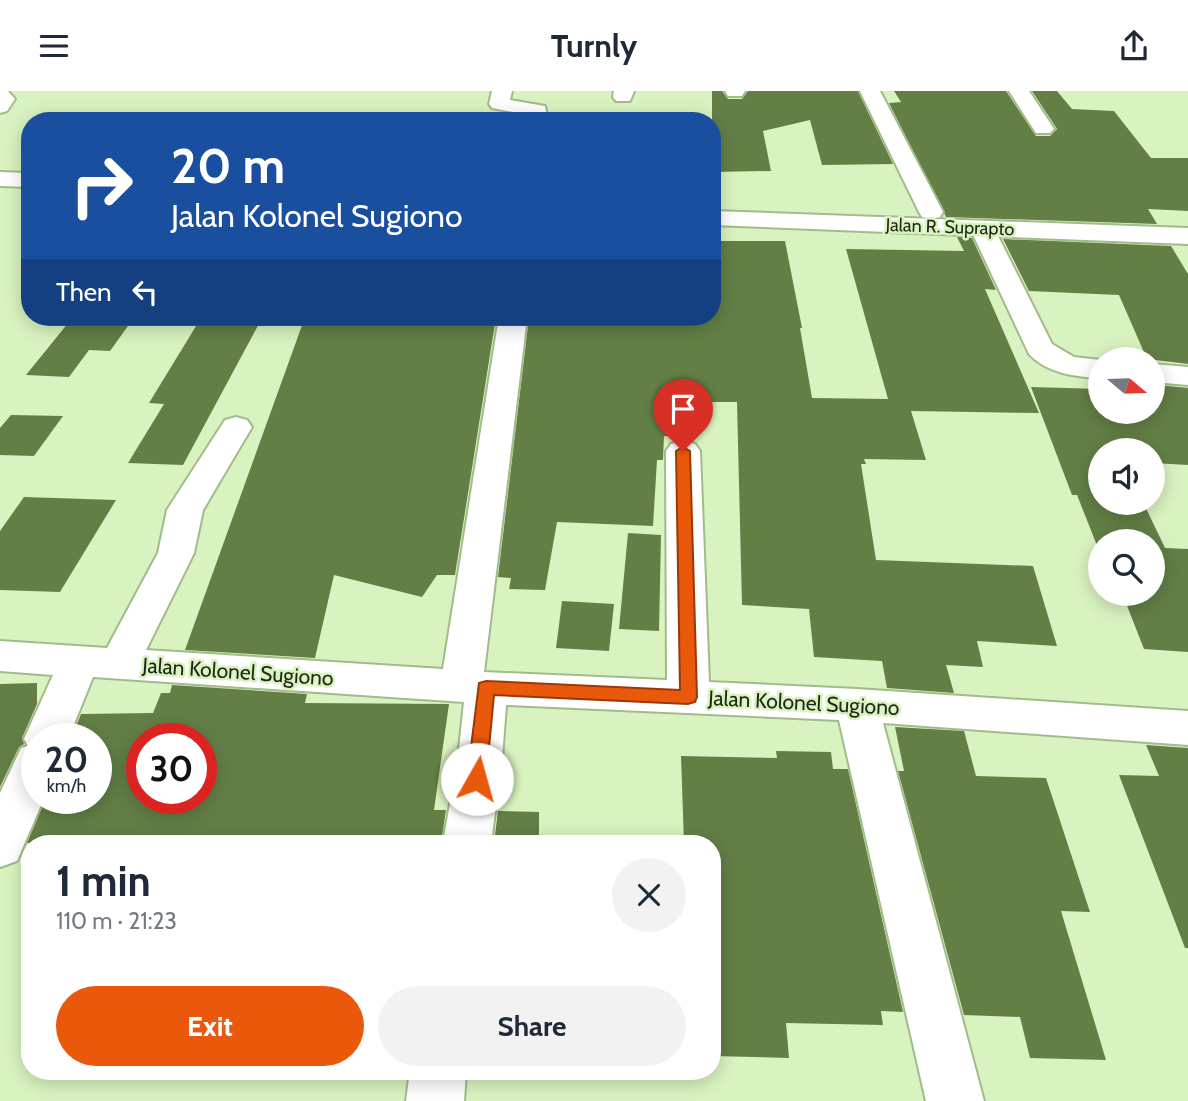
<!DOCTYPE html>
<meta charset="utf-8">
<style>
:root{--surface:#fff;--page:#f2f2f3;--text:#1f2937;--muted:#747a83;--accent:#ea580c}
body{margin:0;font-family:Cabin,sans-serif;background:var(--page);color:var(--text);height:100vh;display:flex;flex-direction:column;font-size:26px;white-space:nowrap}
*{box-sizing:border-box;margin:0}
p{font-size:23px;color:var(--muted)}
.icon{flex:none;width:38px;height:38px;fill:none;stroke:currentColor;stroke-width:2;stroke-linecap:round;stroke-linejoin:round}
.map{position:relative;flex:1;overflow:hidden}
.side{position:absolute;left:21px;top:744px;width:700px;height:245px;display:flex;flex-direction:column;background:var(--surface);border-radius:28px;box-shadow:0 4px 18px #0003}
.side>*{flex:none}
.guide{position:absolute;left:21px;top:21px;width:700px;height:214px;border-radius:28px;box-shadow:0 4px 18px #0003;background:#1a4fa0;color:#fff;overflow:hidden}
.needle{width:46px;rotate:109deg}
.tools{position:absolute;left:1088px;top:256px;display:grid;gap:14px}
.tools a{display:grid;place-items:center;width:77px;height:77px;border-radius:50%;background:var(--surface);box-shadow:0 4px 18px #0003;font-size:35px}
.speed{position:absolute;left:21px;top:632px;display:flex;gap:14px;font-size:35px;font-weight:700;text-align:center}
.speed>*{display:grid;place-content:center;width:91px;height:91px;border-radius:50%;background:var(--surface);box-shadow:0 4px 18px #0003;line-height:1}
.speed small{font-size:18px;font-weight:400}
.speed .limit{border:10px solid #d22;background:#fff;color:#111}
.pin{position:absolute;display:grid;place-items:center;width:60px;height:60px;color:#fff;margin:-72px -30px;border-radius:50% 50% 50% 0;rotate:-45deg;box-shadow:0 0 7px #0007}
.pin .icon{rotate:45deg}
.me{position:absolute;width:77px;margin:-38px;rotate:7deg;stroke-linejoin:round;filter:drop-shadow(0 0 5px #0008)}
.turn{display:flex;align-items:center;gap:24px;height:147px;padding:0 35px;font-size:32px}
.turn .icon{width:91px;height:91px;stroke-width:2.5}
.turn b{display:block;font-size:49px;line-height:60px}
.then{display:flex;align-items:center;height:66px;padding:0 35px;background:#0003;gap:14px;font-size:26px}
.round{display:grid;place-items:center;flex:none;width:74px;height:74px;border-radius:37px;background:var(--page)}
.overview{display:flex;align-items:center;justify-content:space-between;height:119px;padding:0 35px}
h1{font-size:42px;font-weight:700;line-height:52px}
.cta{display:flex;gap:14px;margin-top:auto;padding:14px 35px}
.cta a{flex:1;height:80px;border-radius:42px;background:var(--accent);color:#fff;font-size:28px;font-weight:700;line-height:80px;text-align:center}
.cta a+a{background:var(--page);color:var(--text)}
header{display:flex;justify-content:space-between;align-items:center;height:91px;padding:0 35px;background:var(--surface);font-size:32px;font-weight:700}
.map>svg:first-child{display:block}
.building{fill:#637f46;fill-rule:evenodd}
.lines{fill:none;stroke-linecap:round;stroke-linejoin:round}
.minor-casing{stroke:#a2bb8a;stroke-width:4}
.highway-casing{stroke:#a2bb8a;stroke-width:4}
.minor{fill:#fff;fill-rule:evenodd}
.highway{fill:#fff;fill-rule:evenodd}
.route{fill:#ea580c;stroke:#983908;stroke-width:2}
.labels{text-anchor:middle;stroke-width:5;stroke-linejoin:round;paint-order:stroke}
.far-street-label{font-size:18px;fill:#1e2714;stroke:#d9f3c0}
.street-label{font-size:21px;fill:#1e2714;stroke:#d9f3c0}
</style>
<header><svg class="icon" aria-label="menu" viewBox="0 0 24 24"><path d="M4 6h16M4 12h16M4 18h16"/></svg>Turnly<svg class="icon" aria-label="share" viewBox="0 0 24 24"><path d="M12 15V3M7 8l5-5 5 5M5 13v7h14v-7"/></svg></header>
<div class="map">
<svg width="1188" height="1010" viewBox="0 0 1188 1010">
<rect width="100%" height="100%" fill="#d9f3c0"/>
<!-- building -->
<path class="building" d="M712 0H722L728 8H742L748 0H858L893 73 822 74 810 29 763 40 771 80 712 81Z
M894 0H1006L1036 45H1050L1057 38 1032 0H1057L1072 18 1114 20 1151 67H1188V120L1148 118 1157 133 946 126 889 12 901 11Z
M957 146 972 147 996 199 985 198 1039 322 911 320 926 369 864 368 866 373H861L876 469 1033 475 1057 555 977 550 983 576 946 574 954 602 887 597 882 570 814 566 809 518 742 514 737 311H685L683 346 664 345 663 369H657L653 435 557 431 545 499 509 498 511 487 498 486 529 226H714L712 150H785L802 237H800L812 307 888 308 846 158 964 160Z
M1003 148 1171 155 1188 183V273L1147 268 1119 204 1029 200Z
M73 226 133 228 110 260 89 259 69 286 26 284Z
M305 226H496L455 484H437L422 506 334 484 315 567 185 559Z
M201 227 261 229 183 374 128 372 164 313 149 312Z
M1158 294 1188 297V374L1153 372V359H1101V411H1143L1165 457 1188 458V561L1144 558 1122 502H1153V450H1101L1100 462 1077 404H1072L1031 296 1101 298V320H1153V301H1161Z
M11 324 63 325 34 365 0 364V337Z
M24 406 116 409 60 501 0 499V440Z
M628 442 661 444 659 540 619 538Z
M562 510 614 513 609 560 556 557Z
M37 592V613L22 647 24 653 19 656 0 696V593Z
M172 594 307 603 305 612 449 613 434 719H446L441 752H27L46 707H96V648H71L81 623 153 622 161 602H170ZM142 648H201V707H142Z
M895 636 964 640 976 685 1046 687 1090 821 1061 820 1106 969 1030 967 1020 926 964 924 898 680H904Z
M1146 654 1188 657V857H1185L1119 684 1159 685Z
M776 660 831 661 833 678H848L903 921 881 920 883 934 786 932 789 967 712 965V752H684L681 665 777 667Z
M498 720 539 721V752H494Z"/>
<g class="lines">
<defs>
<path id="minor" d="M0 0H8L15 8 7 20 0 22Z
M492 0H512L510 9 545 15 548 30H528V24L492 17 489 13Z
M614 0H634L630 10H616L613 6Z
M725 0H745L742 5H728Z
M860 0H880L943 121 940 126 931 128 922 126 919 121Z
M1009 0H1029L1054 38 1050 42H1036Z
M982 130 991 132 994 137 1052 253 1074 266 1101 269V287C1075 286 1047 282 1029 263L970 137 973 132Z
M499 226H527L484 581 667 589 666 360 671 353 683 350 695 353 700 360 709 591 857 598 1188 620V654L883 632 984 1010H926L839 629 506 614 502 667 491 752H443L458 667 464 611 93 586 68 648H37V707H44L17 770 0 776V702L21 657 28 655 24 648 53 584 0 580V550L107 557 158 462 167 419 225 329 236 326 247 329 252 336 203 419 194 462 146 559 443 578Z
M1153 273 1188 276V294L1153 291Z
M410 980H466L464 1010H406Z"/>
<path id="highway" d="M0 81 30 82V96L0 95Z
M712 120 1188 137V153L712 134Z"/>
</defs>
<!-- minor casing -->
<use href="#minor" class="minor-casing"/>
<!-- highway casing -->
<use href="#highway" class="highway-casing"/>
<!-- minor -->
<use href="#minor" class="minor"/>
<!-- highway -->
<use href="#highway" class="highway"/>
</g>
<!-- route -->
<path class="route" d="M683 356 690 360 697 606 695 611 688 613 494 604 486 688 483 694 477 696 470 694 467 688 479 592 486 590 680 599 676 360Z"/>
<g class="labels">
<!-- far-street labels -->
<g class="far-street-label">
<text transform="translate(950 136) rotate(2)" y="6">Jalan R. Suprapto</text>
</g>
<!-- street labels -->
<g class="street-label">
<text transform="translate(238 581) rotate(4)" y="7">Jalan Kolonel Sugiono</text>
<text transform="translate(804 612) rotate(3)" y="7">Jalan Kolonel Sugiono</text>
</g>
</g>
</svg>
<div class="tools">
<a><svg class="needle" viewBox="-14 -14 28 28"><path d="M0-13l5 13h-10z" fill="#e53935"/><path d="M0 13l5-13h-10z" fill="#747a83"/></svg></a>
<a><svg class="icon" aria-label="sound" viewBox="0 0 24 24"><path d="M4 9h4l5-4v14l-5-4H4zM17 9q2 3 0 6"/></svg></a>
<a><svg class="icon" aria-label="search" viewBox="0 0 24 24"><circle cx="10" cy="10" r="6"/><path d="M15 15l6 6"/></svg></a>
</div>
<div class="speed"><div>20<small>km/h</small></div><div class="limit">30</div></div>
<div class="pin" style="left:683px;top:360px;background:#d93025"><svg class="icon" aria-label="arrive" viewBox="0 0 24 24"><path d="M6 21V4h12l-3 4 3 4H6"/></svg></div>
<svg class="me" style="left:477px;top:688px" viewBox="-20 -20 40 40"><circle r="19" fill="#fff"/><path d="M0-13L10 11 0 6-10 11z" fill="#ea580c"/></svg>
<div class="guide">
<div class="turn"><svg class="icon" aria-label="right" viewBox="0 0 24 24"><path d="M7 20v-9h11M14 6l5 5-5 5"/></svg><div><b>20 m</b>Jalan Kolonel Sugiono</div></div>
<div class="then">Then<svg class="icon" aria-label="left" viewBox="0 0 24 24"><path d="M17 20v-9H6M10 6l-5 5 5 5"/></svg></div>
</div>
<section class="side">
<div class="overview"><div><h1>1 min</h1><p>110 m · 21:23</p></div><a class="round"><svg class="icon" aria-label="close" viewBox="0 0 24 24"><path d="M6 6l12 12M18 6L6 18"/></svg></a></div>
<div class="cta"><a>Exit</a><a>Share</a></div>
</section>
</div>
